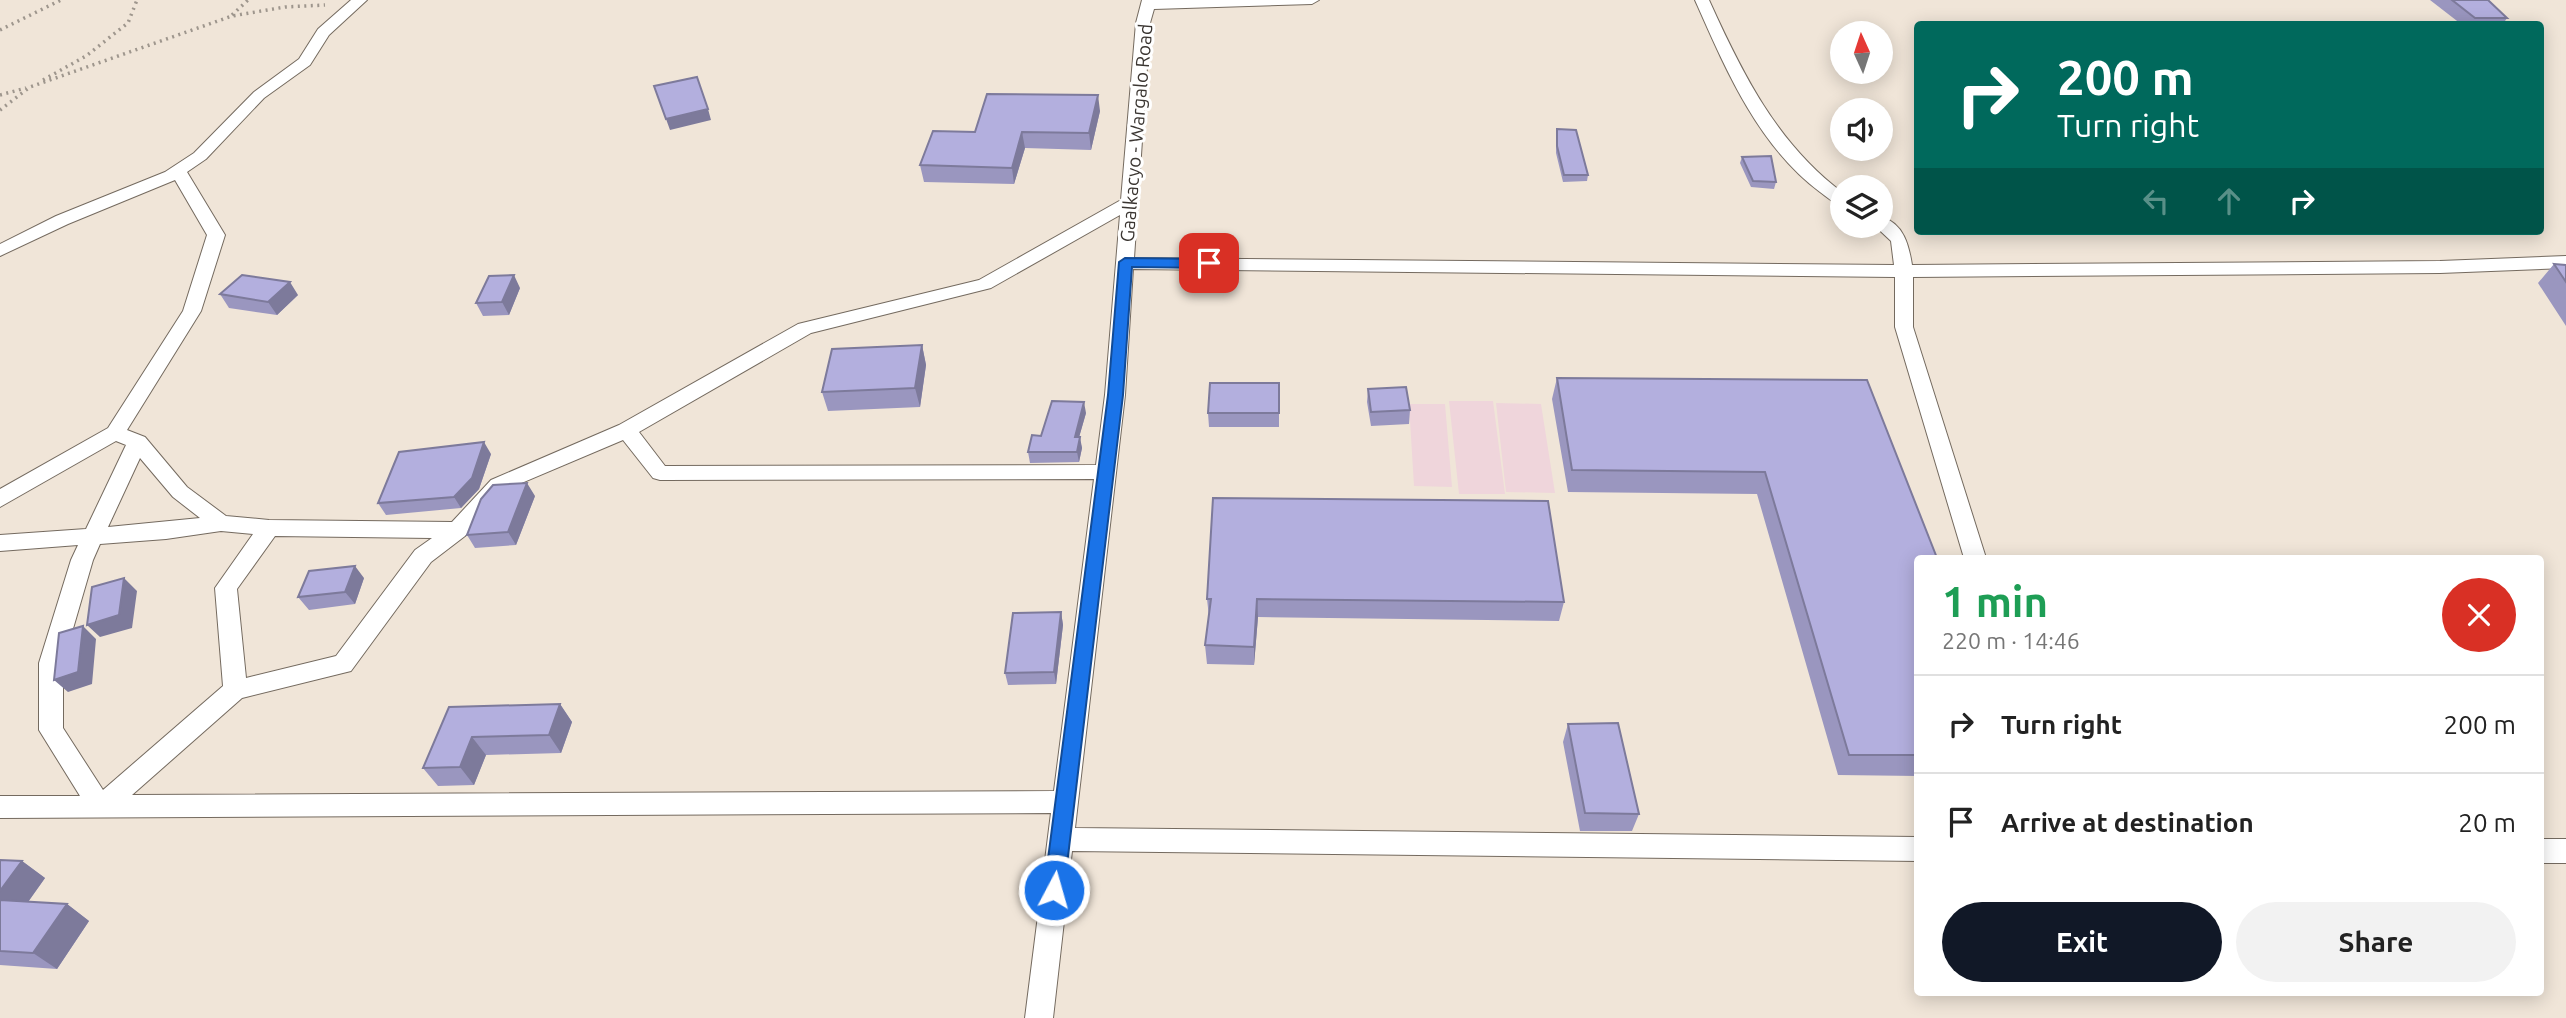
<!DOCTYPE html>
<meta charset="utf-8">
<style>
:root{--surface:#fff;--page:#f2f2f2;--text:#222;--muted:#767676;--line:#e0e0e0;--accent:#111827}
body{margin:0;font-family:Ubuntu,sans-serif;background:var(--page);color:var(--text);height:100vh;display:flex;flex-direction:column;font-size:26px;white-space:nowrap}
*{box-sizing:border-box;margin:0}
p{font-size:23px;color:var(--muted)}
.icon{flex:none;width:38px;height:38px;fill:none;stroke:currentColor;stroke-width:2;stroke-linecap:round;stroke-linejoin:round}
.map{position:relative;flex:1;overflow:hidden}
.details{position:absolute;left:1914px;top:555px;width:630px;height:441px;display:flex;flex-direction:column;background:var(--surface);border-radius:7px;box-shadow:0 4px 18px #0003}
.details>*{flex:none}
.guide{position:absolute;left:1914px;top:21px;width:630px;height:214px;border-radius:7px;box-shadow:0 4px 18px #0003;background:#00695c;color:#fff;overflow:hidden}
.needle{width:46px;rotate:357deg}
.buttons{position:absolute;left:1830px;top:21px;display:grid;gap:14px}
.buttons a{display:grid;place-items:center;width:63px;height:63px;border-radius:50%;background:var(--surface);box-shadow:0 4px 18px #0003;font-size:35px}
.pin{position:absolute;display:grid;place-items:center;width:60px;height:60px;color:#fff;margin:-30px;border-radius:14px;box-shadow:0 4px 10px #0006}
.me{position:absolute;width:77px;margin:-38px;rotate:6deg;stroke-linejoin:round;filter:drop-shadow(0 0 5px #0008)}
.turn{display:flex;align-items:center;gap:24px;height:147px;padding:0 28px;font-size:32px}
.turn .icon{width:91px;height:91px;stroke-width:2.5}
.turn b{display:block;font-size:49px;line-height:60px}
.lanes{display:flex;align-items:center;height:66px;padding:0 28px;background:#0003;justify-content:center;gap:35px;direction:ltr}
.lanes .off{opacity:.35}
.round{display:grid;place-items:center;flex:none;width:74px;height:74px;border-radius:37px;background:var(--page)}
.headline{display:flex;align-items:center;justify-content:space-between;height:119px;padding:0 28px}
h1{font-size:42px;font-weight:700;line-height:52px;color:#1e9e55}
.cta{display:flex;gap:14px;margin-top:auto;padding:14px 28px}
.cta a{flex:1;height:80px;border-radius:42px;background:var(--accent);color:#fff;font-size:28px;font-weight:700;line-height:80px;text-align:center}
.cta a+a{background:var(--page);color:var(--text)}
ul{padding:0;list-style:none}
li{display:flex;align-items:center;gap:21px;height:98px;padding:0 28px;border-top:2px solid var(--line)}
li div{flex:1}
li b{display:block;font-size:26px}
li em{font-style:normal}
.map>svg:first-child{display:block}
.industrial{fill:#efd5db}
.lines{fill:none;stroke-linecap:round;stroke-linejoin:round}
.street-casing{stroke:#746a5f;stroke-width:2}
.path{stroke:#9e968d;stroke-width:3.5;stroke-dasharray:2 4.5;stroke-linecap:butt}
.street{fill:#fff;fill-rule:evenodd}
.wall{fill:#9a96bf}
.shaded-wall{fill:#7d7a9b}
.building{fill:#b3afde;stroke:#7d7a9b;stroke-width:2}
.route{fill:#1a73e8;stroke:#114b97;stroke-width:2}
.labels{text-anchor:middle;stroke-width:6;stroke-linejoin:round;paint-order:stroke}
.street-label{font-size:19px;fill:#3b3632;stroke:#fff}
</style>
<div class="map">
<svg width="2566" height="1018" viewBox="0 0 2566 1018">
<rect width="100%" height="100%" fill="#f0e5d8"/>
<!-- industrial -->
<path class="industrial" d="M1449 401H1493L1505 494H1459Z
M1496 403 1541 404 1555 493 1506 492Z
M1409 404H1445L1452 487 1414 486Z"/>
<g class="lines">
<defs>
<path id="street" d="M351 0H367L329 35 310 65 264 98 206 159 187 172 225 235 201 311 127 430 145 437 187 487 226 516 269 520 452 522 491 480 619 425 798 324 979 280 1121 200 1136 23 1142 0H1319L1312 4 1154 9 1150 23 1134 258 1894 265 1891 241 1875 226H1881V217C1904 223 1909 246 1912 265L2440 261 2566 256V268L2440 273 1913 277V327L1986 558H1964L1895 327V277L1133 269 1125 395 1075 828 1918 837V861L1072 851 1053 1018H1025L1051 813 0 818V796H80L39 730V663L71 560 78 545 0 551V535L86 529 126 445 116 441 0 507V489L108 428 183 311 207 235 175 180 68 224 0 256V244L56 216 165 172 194 153 254 92 299 59 318 29ZM1120 215 1105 395 1096 465 665 466 639 432 811 333 991 288ZM623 440 653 478 660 480 1094 479 1054 791 132 795 242 698 351 671 431 562 465 536 505 490ZM140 458 173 497 200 518 108 527ZM221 531 253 534 215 588 223 686 103 790 63 728V663L93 560 100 544 166 539ZM275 536 432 538 415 550 336 656 246 678 237 589Z
M1695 0H1709C1742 73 1777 144 1843 193V206C1834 204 1827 197 1820 192 1758 146 1725 68 1695 0Z
M2541 839H2566V863H2541Z"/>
</defs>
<!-- street casing -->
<use href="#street" class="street-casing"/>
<!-- path -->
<path class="path" d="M232 15 248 0
M0 30 61 0
M43 80 86 56 128 23 137 0
M0 95 26 88
M0 110 30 87 232 16 285 7 325 5"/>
<!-- street -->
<use href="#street" class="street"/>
</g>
<!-- wall -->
<path class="wall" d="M2430 0H2488L2507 18 2503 24H2461Z
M1100 111 1091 150 1025 148 1014 184 924 182 920 165 975 132Z
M1557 129 1588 175 1587 181 1563 182 1556 153V136Z
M1742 157 1776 182 1774 189 1751 187 1740 163Z
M2554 264 2566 265V326L2538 283Z
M520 288 509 315 483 316 476 303Z
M220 294 298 295 277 315 229 308Z
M922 345 926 365 920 407 828 411 822 392Z
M1557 378 1867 380 1918 558V776L1838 775 1757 494 1568 492 1552 399Z
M1279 383V427H1209L1208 413Z
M1368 389 1410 410 1409 424 1371 426 1367 402Z
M1086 413 1079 437 1082 448 1079 462 1030 463 1028 452 1041 436Z
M491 454 479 489 461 508 386 515 378 503Z
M535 496 516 545 475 548 467 535Z
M364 578 355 604 309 610 298 597Z
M1207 599 1564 602 1559 621 1258 617 1254 665 1207 664 1205 645 1209 617Z
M1061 612 1063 625 1056 684 1008 685 1005 673Z
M560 704 572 722 561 753 486 755 474 785 438 786 423 768 449 707Z
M1568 724 1639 814 1632 831H1580L1563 742Z
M0 860 22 861 45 878 28 902 67 904 89 921 57 969 0 965Z"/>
<!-- shaded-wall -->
<path class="shaded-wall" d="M1098 95 1100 111 1091 150 1089 133Z
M708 109 711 120 670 130 666 119Z
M1022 132 1025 148 1014 184 1012 168Z
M514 275 520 288 509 315 502 302Z
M290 282 298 295 277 315 268 302Z
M922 345 926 365 920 407 915 388Z
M1084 402 1086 413 1076 448 1075 437Z
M1080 437 1082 448 1079 462 1077 452Z
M484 442 491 454 479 489 461 508 454 497Z
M527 483 535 496 516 545 508 532Z
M355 566 364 578 355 604 345 592Z
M124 578 137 591 132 628 100 637 87 625Z
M1257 599 1258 617 1254 665V647Z
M1061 612 1063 625 1056 684 1054 672Z
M83 626 96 639 92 684 68 692 54 680Z
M560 704 572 722 561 753 549 735Z
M472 737 486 755 474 785 460 767Z
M22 861 45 878 18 916 0 904V891Z
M67 904 89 921 57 969 33 953Z"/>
<!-- building -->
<path class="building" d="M2452 0H2488L2507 18H2475Z
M697 77 708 109 666 119 654 86Z
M987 94 1098 95 1089 133 1022 132 1012 168 920 165 933 131 975 132Z
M1557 129 1576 130 1588 175H1564L1557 146Z
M1771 156 1776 182 1753 181 1742 157Z
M2554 264 2566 265V282Z
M242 275 290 282 268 302 220 294Z
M514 275 502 302 476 303 489 276Z
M922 345 915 388 822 392 832 349Z
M1557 378 1867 380 1937 558H1918V755H1849L1765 472 1572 470Z
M1210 383H1279V413H1208Z
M1406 387 1410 410 1371 412 1368 389Z
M1052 401 1084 402 1075 437H1080L1077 452H1028L1032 435 1041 436Z
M484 442 472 478 454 497 378 503 399 452Z
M527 483 508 532 467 535 481 499 493 485Z
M1213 498 1548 501 1564 602 1257 599 1254 647 1205 645 1211 599H1207Z
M355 566 345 592 298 597 309 571Z
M124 578 119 615 87 625 92 587Z
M1061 612 1054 672 1005 673 1013 613Z
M83 626 78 672 54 680 59 633Z
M560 704 549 735 472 737 460 767 423 768 449 707Z
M1618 723 1639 814 1585 813 1568 724Z
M0 860 22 861 0 891Z
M0 900 67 904 33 953 0 951Z"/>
<!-- route -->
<path class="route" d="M1125 258 1209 259 1215 263 1209 268 1132 267 1123 395 1064 890 1061 897 1054 899 1047 897 1044 890 1108 395 1119 262Z"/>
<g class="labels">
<!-- street labels -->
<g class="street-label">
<text transform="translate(1136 133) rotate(-85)" y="7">Gaalkacyo - Wargalo Road</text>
</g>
</g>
</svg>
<div class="buttons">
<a><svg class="needle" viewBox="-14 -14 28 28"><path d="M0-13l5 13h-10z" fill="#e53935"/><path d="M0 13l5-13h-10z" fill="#767676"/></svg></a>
<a><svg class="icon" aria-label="sound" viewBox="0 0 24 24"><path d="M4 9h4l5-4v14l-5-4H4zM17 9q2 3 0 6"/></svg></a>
<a><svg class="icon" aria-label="layers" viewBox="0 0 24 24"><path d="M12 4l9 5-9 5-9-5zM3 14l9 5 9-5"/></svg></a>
</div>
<div class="pin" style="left:1209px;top:263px;background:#d93025"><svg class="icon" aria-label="arrive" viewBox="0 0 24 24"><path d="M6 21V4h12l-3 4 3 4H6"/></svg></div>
<svg class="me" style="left:1054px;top:890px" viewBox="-20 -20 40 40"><circle r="17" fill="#1a73e8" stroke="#fff" stroke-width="3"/><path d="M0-11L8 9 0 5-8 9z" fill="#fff"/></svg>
<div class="guide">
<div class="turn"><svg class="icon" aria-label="right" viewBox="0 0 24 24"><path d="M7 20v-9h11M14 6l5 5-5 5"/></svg><div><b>200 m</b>Turn right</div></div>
<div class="lanes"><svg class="icon off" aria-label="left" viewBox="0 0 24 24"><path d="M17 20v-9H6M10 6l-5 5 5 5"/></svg><svg class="icon off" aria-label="ahead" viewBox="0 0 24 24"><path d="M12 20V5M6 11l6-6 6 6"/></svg><svg class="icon" aria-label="right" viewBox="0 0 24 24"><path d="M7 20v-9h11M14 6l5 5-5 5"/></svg></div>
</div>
<section class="details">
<div class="headline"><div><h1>1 min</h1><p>220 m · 14:46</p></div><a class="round" style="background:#d93025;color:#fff"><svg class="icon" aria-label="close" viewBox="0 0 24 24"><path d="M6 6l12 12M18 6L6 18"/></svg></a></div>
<ul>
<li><svg class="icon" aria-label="right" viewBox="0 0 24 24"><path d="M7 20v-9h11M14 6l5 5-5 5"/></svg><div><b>Turn right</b></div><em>200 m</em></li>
<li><svg class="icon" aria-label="arrive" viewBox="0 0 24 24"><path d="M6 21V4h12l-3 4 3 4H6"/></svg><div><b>Arrive at destination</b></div><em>20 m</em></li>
</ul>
<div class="cta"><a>Exit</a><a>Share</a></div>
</section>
</div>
